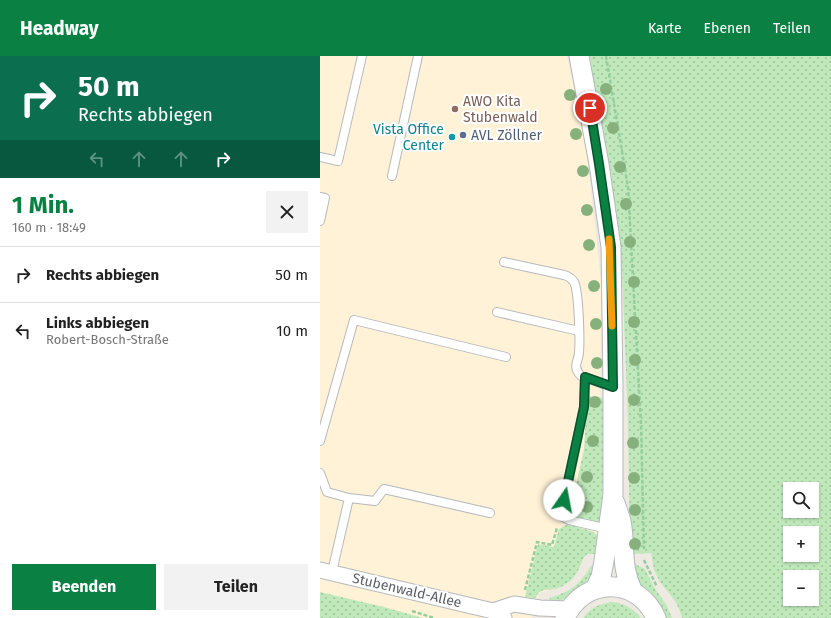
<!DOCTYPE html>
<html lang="de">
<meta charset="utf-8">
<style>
:root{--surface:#fff;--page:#f2f2f2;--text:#222;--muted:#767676;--line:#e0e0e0;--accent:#0b8043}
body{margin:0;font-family:"Fira Sans",sans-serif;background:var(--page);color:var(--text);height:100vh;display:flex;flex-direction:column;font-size:15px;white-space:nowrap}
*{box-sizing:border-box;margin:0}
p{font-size:13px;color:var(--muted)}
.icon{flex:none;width:22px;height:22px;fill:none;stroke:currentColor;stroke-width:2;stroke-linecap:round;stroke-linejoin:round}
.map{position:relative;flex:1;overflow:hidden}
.side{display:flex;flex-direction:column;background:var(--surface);width:320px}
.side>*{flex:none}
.top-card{background:#0b6e4f;color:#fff;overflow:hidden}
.controls{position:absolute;left:463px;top:426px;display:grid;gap:8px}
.controls a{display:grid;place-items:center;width:36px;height:36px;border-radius:0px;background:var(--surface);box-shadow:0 1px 3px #0004;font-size:20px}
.pin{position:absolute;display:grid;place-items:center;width:34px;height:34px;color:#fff;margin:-17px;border:2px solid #fff;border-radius:50%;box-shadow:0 1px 4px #0007}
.me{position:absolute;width:44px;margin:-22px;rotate:12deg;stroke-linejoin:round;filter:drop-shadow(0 0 3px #0008)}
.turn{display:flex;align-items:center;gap:14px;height:84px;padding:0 12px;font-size:18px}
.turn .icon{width:52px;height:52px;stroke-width:2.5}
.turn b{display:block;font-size:28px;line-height:34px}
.lanes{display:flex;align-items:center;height:38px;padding:0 12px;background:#0003;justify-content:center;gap:20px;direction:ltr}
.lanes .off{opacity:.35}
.round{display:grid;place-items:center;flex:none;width:42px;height:42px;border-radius:0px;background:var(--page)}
.overview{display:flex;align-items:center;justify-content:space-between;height:68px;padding:0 12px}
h1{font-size:24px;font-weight:700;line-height:30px;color:var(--accent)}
.action{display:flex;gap:8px;margin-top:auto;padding:8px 12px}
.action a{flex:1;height:46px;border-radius:0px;background:var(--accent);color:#fff;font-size:16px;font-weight:700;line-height:46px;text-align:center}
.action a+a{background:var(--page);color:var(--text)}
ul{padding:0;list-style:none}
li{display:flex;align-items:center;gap:12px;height:56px;padding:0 12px;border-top:1px solid var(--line)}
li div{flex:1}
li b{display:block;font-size:15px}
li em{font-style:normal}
header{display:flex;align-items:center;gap:24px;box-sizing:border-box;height:56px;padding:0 20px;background:var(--accent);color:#fff}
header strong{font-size:19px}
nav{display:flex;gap:22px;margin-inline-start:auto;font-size:14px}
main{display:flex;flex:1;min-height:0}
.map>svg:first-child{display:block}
.commercial{fill:#fff2d6}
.grass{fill:url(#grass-dots);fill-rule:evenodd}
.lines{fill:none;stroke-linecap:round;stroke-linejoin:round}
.service-casing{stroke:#b4b9bd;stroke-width:10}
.minor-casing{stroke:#b4b9bd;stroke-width:17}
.tertiary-casing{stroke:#b4b9bd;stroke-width:21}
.path{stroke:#95cd9f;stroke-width:2.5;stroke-dasharray:4 2;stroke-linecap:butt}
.service{stroke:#fff;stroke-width:8}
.minor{stroke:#fff;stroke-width:15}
.tertiary{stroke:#fff;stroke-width:19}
.tree{fill:#86b17d}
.route-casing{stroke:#07532c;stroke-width:10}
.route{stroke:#0b8043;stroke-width:7}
.slow{stroke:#f59e0b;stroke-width:7}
.education-dot{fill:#8d6e63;stroke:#fff;stroke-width:1.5}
.service-dot{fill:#5c6f8a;stroke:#fff;stroke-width:1.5}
.culture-dot{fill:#0f9aa8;stroke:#fff;stroke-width:1.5}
.labels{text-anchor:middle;stroke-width:4;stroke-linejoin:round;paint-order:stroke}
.education-label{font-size:14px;fill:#785e54;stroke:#fff;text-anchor:start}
.culture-label{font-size:14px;fill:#0d838f;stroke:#fff;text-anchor:end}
.service-label{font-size:14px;fill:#4e5e75;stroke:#fff;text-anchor:start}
.street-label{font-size:14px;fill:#5a5f64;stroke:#fff}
</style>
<header>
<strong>Headway</strong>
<nav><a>Karte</a><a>Ebenen</a><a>Teilen</a></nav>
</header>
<main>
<section class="side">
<div class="top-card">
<div class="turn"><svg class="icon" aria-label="right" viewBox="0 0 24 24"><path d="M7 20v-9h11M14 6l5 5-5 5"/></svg><div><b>50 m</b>Rechts abbiegen</div></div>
<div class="lanes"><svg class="icon off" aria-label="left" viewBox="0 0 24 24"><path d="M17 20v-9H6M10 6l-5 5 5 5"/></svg><svg class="icon off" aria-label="ahead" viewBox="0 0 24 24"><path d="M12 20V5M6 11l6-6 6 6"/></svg><svg class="icon off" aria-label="ahead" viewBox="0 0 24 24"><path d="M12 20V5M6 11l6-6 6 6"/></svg><svg class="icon" aria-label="right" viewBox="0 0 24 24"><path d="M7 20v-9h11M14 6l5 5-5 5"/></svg></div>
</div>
<div class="overview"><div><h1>1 Min.</h1><p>160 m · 18:49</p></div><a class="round"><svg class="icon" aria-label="close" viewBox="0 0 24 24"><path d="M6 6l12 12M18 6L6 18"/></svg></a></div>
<ul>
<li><svg class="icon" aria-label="right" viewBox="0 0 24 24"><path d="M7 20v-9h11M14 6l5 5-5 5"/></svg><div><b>Rechts abbiegen</b></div><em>50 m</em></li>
<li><svg class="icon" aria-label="left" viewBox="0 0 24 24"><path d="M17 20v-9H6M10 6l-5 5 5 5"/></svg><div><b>Links abbiegen</b><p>Robert-Bosch-Straße</p></div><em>10 m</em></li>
</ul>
<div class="action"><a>Beenden</a><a>Teilen</a></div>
</section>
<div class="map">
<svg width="511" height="562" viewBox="0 0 511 562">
<defs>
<pattern id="grass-dots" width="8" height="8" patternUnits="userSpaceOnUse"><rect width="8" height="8" fill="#bfe9bb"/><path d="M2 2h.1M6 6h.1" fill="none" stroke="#9ec09c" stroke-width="1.8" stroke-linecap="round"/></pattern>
</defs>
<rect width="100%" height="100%" fill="#eeeae1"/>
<!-- commercial -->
<path class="commercial" d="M0 0H247L265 83 281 225 280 387 278 482 237 531 219 537 212 562H0Z"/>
<!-- grass -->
<path class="grass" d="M270 0H511V562H362L360 555 355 545 340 526 334 514 331 497 310 498 308 365 302 214ZM470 433H492V455H470ZM470 477H492V499H470ZM470 521H492V543H470Z
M267 340 284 342V397L281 468 255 462 251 453 264 393Z
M248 468 274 476 280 483 278 498H268L266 499C260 506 260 516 251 524 248 527 242 531 238 532 229 535 219 531 216 542L205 541 218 488 234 491 239 473Z
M277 508C275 514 273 521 269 526 259 538 244 545 228 547L230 542C253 534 258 530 271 510Z
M315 508 325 513 334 531 347 550 352 562H346C339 545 332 543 321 529 317 523 314 516 312 509Z
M0 536 64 551 103 562H0Z
M293 546C305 548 313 552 321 562H263C271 551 279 548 293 546Z"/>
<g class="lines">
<defs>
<path id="service" d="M0 101 18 105 42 0
M72 120 98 0
M0 141 5 142 0 165
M184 206 244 219C248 220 252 223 254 226 259 235 260 285 259 297 258 307 252 310 261 320L292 331
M177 256 259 275
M265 321 264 351 241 460 249 464 288 473
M0 385 34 264 186 301
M0 417 7 436 29 442 12 516
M29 442 55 445 64 433 170 457"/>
<path id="minor" d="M0 514 173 555 184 562
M173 555 194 548 220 552 249 553"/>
<path id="tertiary" d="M259 0 279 108 291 191 293 331V438L284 505 281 521 275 533
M295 447C297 453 299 459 301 465 306 491 300 510 313 536
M245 562C263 521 318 520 336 562"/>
</defs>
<!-- service casing -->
<use href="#service" class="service-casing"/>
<!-- minor casing -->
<use href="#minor" class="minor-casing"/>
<!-- tertiary casing -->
<use href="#tertiary" class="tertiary-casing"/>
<!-- path -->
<path class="path" d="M286 0 308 131 321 368 324 493
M324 504 337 531
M205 534 217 486 232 489 237 472
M92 555 114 562"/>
<!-- service -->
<use href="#service" class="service"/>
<!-- minor -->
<use href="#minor" class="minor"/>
<!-- tertiary -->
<use href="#tertiary" class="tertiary"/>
</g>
<!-- trees -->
<g class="tree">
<circle cx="286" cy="33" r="6"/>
<circle cx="250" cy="39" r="6"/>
<circle cx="293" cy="72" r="6"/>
<circle cx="256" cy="78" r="6"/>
<circle cx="300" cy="111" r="6"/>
<circle cx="263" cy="115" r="6"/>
<circle cx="306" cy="148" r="6"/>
<circle cx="267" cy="154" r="6"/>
<circle cx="310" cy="186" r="6"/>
<circle cx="269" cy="189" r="6"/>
<circle cx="314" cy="226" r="6"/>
<circle cx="274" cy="230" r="6"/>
<circle cx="314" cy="266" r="6"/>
<circle cx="276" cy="268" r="6"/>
<circle cx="315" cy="304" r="6"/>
<circle cx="277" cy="307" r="6"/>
<circle cx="314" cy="344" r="6"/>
<circle cx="275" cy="346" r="6"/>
<circle cx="273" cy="385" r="6"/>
<circle cx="313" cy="387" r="6"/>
<circle cx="267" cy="421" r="6"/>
<circle cx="314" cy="422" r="6"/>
<circle cx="267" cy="451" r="6"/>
<circle cx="315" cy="454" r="6"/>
<circle cx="315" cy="488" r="6"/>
</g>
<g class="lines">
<defs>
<path id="route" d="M244 444 264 351 265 321 293 331 291 191 279 108 270 52"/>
</defs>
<!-- route casing -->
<use href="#route" class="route-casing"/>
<!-- route -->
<use href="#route" class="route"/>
<!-- slow -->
<path class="slow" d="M289 183 292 270"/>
</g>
<!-- markers -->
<circle class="education-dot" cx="135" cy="53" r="4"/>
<circle class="service-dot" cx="143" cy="79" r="4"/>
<circle class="culture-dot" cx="132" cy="81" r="4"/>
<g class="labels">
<!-- education labels -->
<g class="education-label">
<text x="143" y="50">AWO Kita<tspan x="143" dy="16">Stubenwald</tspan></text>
</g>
<!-- culture labels -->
<g class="culture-label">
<text x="124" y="78">Vista Office<tspan x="124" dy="16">Center</tspan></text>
</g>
<!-- service labels -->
<g class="service-label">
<text x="151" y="84">AVL Zöllner</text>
</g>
<!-- street labels -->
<g class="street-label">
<text transform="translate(87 534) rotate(13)" y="5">Stubenwald-Allee</text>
</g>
</g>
</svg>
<div class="controls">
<a><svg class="icon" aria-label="search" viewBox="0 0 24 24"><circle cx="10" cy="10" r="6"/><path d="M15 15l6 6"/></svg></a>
<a>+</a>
<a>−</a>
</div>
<div class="pin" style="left:270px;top:52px;background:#d93025"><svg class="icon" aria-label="arrive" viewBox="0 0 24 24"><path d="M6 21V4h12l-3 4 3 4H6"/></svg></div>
<svg class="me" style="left:244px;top:444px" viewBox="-20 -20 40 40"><circle r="19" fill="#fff"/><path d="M0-13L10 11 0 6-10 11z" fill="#0b8043"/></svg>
</div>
</main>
